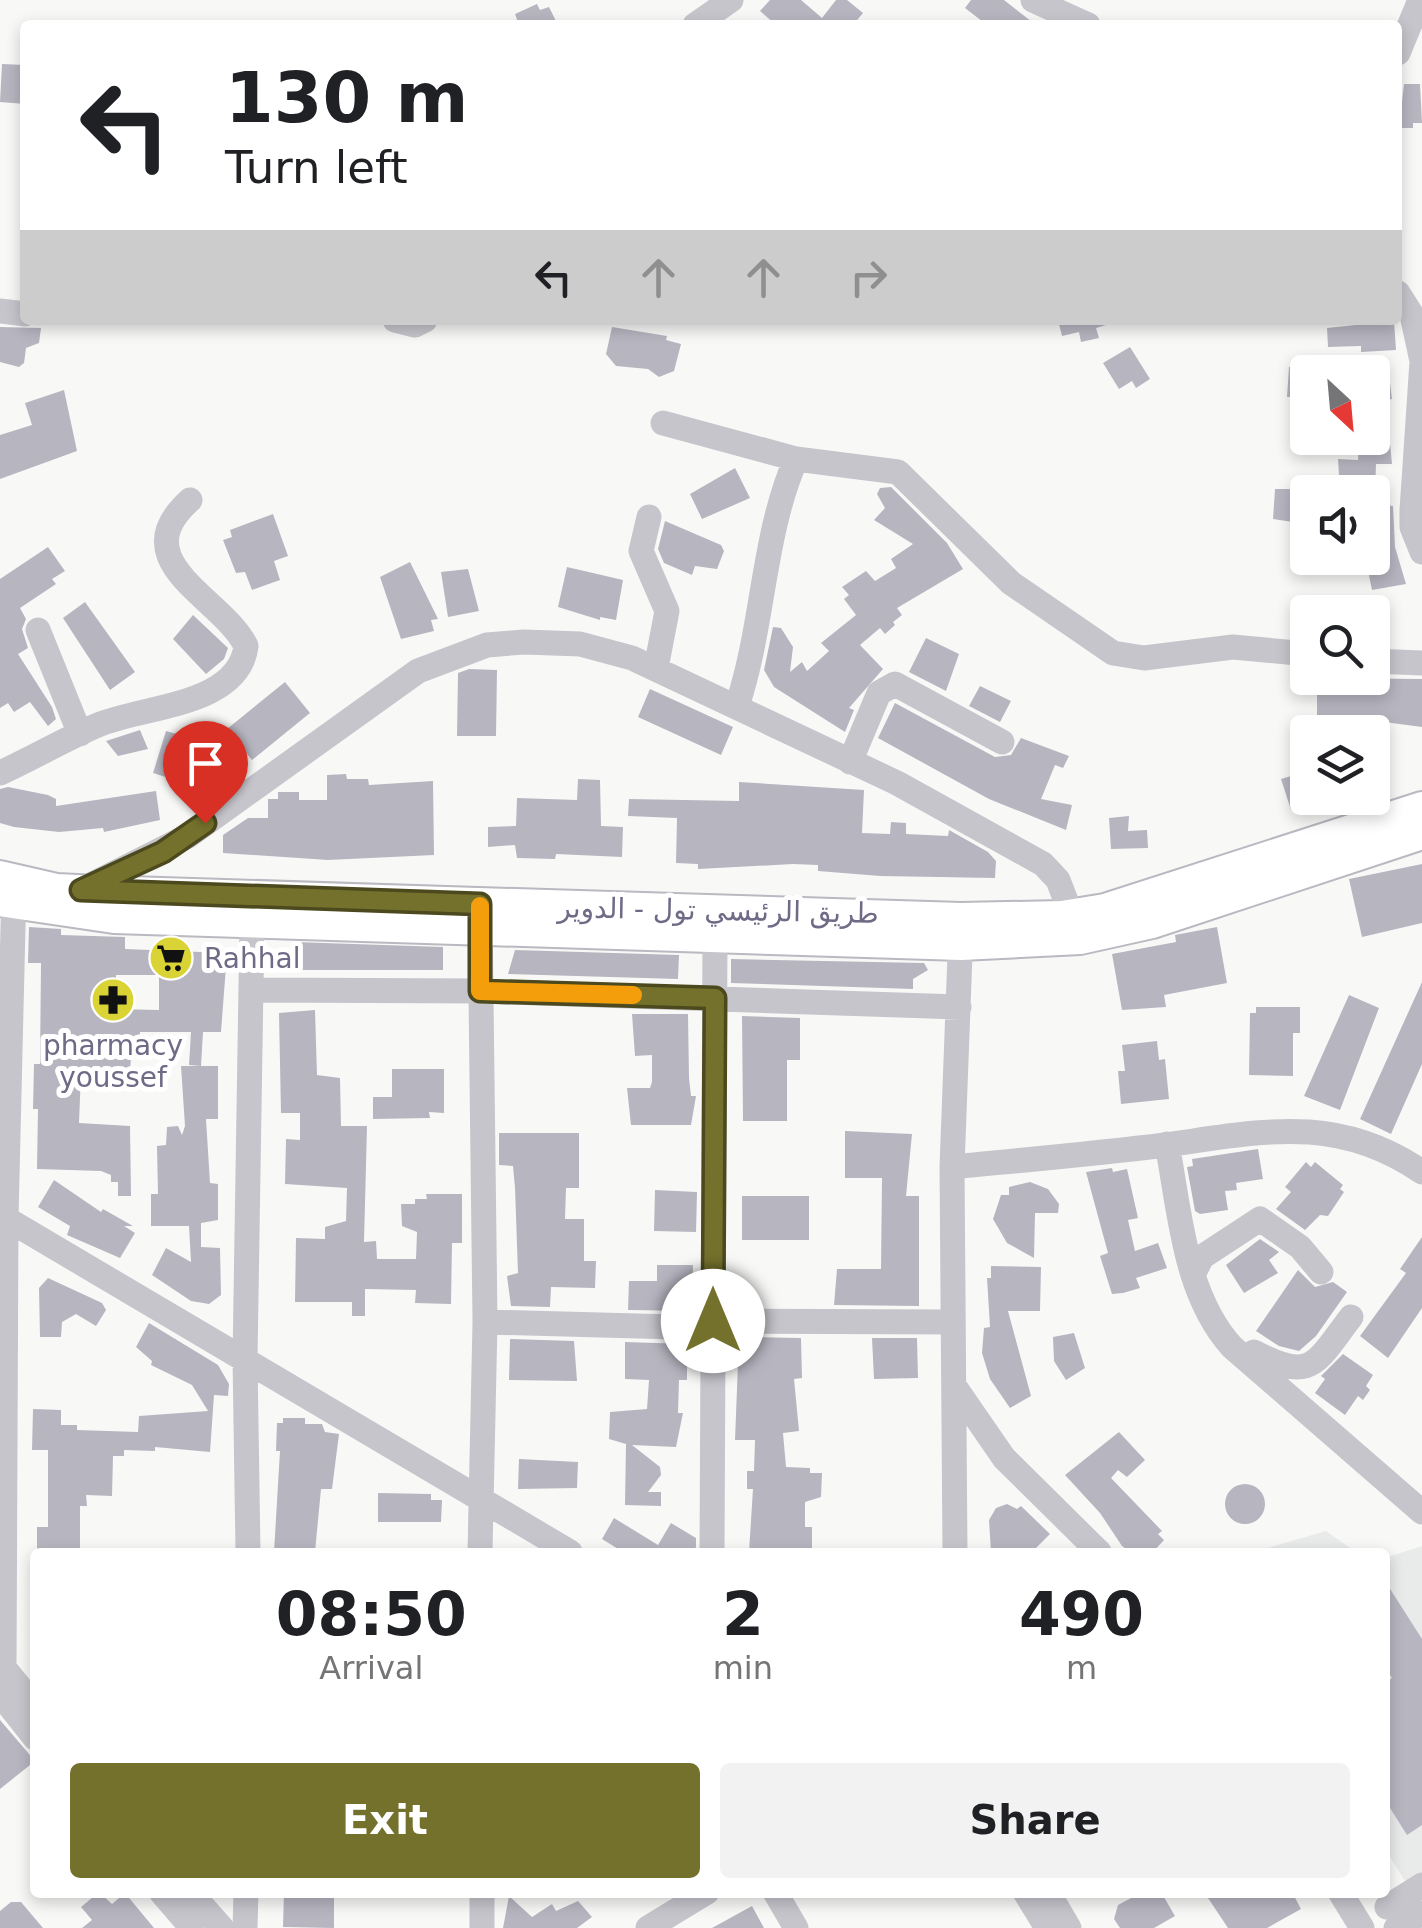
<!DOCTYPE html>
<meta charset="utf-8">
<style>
:root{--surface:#fff;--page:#f2f2f2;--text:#202124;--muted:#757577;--accent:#74712c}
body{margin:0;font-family:"DejaVu Sans",Vazirmatn,sans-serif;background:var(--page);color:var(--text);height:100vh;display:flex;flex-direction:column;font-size:38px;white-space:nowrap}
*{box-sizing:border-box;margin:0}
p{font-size:32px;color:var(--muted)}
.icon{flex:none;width:55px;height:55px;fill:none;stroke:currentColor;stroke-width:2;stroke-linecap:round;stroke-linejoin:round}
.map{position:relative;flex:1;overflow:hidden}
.sheet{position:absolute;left:30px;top:1548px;width:1360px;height:350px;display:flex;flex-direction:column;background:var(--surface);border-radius:10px;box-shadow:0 5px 15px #0003}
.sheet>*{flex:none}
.banner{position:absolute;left:20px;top:20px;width:1382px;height:305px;border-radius:10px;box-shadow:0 5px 15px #0003;background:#fff;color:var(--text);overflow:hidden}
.needle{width:65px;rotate:154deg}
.buttons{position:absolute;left:1290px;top:355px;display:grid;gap:20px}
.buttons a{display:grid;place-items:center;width:100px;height:100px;border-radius:10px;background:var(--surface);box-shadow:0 5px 15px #0003;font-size:50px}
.pin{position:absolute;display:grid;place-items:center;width:85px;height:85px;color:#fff;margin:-102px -42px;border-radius:50% 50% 50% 0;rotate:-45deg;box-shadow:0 0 10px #0007}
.pin .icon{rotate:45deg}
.me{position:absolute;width:110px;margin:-55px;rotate:0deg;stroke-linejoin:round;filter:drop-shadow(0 0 8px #0008)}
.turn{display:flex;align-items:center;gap:35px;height:210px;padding:0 40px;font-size:45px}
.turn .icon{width:130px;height:130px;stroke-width:2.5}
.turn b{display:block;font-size:70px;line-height:85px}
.lanes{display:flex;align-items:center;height:95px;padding:0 40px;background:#0003;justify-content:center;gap:50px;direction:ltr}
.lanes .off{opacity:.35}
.eta{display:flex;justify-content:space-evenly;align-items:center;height:170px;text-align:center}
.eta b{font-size:60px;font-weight:800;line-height:70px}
.cta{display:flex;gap:20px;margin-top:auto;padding:20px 40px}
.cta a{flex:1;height:115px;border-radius:10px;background:var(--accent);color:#fff;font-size:40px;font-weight:800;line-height:115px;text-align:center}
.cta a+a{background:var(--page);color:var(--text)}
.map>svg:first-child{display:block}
.built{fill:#e9eaea}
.building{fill:#b7b5c0;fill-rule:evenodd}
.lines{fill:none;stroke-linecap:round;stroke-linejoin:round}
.major-casing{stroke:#bab8c0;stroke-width:34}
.minor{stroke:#c6c5cc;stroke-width:25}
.major{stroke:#fff;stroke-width:30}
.route-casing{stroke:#4b491d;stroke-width:25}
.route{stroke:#74712c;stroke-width:18}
.slow{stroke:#f59e0b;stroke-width:18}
.labels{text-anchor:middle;stroke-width:10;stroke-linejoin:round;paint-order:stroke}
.street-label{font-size:28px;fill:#6f6a86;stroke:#fff}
.poi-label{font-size:28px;fill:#6f6a86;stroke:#fff;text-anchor:start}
</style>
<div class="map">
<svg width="1422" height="1928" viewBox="0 0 1422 1928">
<rect width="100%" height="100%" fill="#f8f9f7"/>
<!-- built -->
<path class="built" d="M1326 1531 1356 1552H1254Z
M1422 1546V1893L1415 1897 1385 1849V1558Z"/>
<!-- building -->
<path class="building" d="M770 0H801L822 18 836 0H847L863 13 853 25H776L760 11Z
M971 0H1004L1036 25H987L965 8Z
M537 4 540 10 549 7 556 21 519 25 515 14Z
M2 64 25 65V104L0 102Z
M1404 84H1420L1422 123H1413V128H1399Z
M1058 320H1105L1106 325 1096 328 1099 338 1081 342 1079 332 1062 336Z
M1394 321 1396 350 1361 352V346L1328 347 1327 328Z
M0 327 41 328 39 343 26 348 24 363 19 367 0 362Z
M612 327 667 336 666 340 681 344 674 371 659 377 648 369 616 366 606 354Z
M1130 347 1150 379 1136 388 1132 381 1119 389 1103 363Z
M1289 367 1308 368V398L1287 397Z
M1389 375 1392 399 1386 400 1392 464H1376L1375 492H1340L1338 459 1358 460 1359 438H1372V377Z
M64 390 77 451 0 479V435L32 425 25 403Z
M735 468 750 498 702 519 690 494Z
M891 487 947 543 963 569 897 608 902 615 893 622 895 625 885 634 880 628 860 645 883 669 849 708 854 710 845 732 774 687 764 670 773 627 781 628 793 647 790 672 802 662 807 671 829 651 821 643 856 615 844 599 849 595 842 587 866 571 875 581 896 568 891 559 913 544 874 520 885 508 877 494 880 488Z
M1275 489H1306V524L1273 519Z
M1373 504 1393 506 1395 547 1406 584 1372 590 1366 561 1372 558Z
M273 514 288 556 274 561 280 580 252 590 245 572 236 573 223 540 232 537 230 530Z
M665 521 721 545 724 551 717 569 695 566 692 575 664 563 658 549Z
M48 547 65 571 52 579 56 584 20 608 26 619 22 629 28 648 18 654 52 707 56 719 48 726 30 702 14 712 8 703 0 708V579Z
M410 562 438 619 431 620 434 631 401 639 380 577Z
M567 567 623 580 616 620 600 617V620L558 607Z
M468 569 479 611 448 617 441 572Z
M85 602 135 672 110 690 63 618Z
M193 615 228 648 224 659 206 674 173 639Z
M926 638 959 654 946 691 909 672Z
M469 669 497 670 496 736H457L458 673Z
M1317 678 1422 679V727L1354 718V732H1301V720H1317Z
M285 682 310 713 252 760 227 729Z
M980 686 1011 701 1000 722 969 706Z
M650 689 733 727 721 755 638 717Z
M895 703 995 757 1011 755 1021 738 1069 756 1063 768 1055 765 1041 799 1072 805 1066 830 989 799 878 738Z
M140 730 148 749 118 756 106 741Z
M166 731 227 748 213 792 153 773Z
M1308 771V805L1291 810 1281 779Z
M346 774 347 779H368L369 785 433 781 434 855 328 860 223 853V835L248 818H268V799H278V792H299V800H327V775Z
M578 779 600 780 601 826 623 827 622 857 556 854 555 859 517 858 515 845 488 847V827L516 826 517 798 577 800Z
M739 782 864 790 862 833 890 834 891 822 906 823V834L948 836 949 830 988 852 996 861 995 878 880 876 818 871V865L793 864 698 869V864L676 863 677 818 628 816 629 799 739 801Z
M8 787 48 795 56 799V806L156 791 160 820 104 832 103 828 59 832 14 827 0 823V789Z
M1129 816 1128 831 1147 830 1148 848 1111 849 1109 818Z
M1422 864V923L1362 937 1349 879Z
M29 927 61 929V935L125 937V949L227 953 221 1032H203L201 1066 189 1065 191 1032H140V1038H132L130 1073H81L79 1123 130 1126 131 1196H118V1182H111V1175L101 1171 37 1169 38 1109H33L34 1064H40L41 963H28ZM116 975H159V1010L116 1009Z
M1217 927 1227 983 1164 995 1166 1007 1122 1010 1112 954 1176 942 1175 935Z
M294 942 443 947V970H294Z
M515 950 679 955 678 979 508 974Z
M731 959 924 963 928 970 913 979V989L731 983Z
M1422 982V1064L1391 1134 1360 1119Z
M1349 995 1379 1008 1340 1110 1304 1096Z
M1256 1007H1300V1033H1293V1076L1249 1075 1250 1013H1256Z
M315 1010 317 1075 340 1078 341 1126H367L364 1242 376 1241 377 1259H416L417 1232 402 1226 401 1204H415V1199H427L426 1194H462V1243H452L451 1304 415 1303 416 1290 365 1289V1316H352V1302H295L296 1238 325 1239V1227L346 1221 347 1188 285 1184 286 1139 300 1140V1113H281L279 1013Z
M632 1014H688L689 1078 691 1096H696L691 1125H631L627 1088H650L652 1082V1055L635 1056Z
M742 1016 800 1018V1060H787V1121H743Z
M1157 1041 1159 1060 1165 1059 1169 1099 1121 1104 1118 1071H1125L1122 1045Z
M181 1066H218V1119H206L210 1183 218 1184V1220L201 1223V1247L220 1248 221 1295 209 1304 191 1301 152 1275 166 1248 191 1262 189 1226H151V1194H158L157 1146 166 1145 167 1127 178 1126 182 1135 185 1126Z
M392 1069H444V1113L429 1112 430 1118 373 1119V1097H392Z
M845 1131 912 1134 906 1196H919V1306L834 1305 837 1269H881L882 1178H845Z
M499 1133H579V1188H566L565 1219H584V1261H596L595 1288 551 1287 550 1307 511 1306 507 1276 518 1273 515 1188 513 1166 499 1165Z
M1258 1149 1263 1179 1236 1183 1237 1190 1225 1191 1228 1210 1200 1214 1195 1211 1187 1167 1193 1166 1192 1159Z
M1306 1162 1311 1167 1315 1162 1343 1185 1340 1189 1344 1192 1328 1216 1320 1215 1305 1230 1276 1209 1291 1192 1285 1187Z
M1112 1168 1113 1172 1127 1169 1138 1218 1128 1220 1135 1251 1158 1243 1167 1268 1136 1278 1140 1288 1123 1293 1112 1294 1100 1256 1108 1253 1086 1172Z
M54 1180 101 1212 103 1209 133 1226H124L135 1233 120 1258 67 1235 70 1226 38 1207Z
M1030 1182 1048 1189 1059 1204 1058 1213H1035L1034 1258 1007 1243 993 1219 1001 1195H1009V1187Z
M655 1190 697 1192 696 1232 654 1231Z
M742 1196H809V1240H742Z
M1422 1237V1308L1388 1358 1360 1336 1406 1273 1400 1269Z
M1260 1239 1279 1252 1269 1260 1278 1273 1244 1293 1226 1265Z
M657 1265H693L692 1311 628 1310 629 1281H657Z
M991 1266 1041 1267 1040 1311H1008L1031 1396 1010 1408 990 1379 982 1353 984 1328 990 1327 987 1278H991Z
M1298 1270 1315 1287 1333 1282 1347 1292 1316 1336 1299 1351 1279 1346 1256 1331Z
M48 1278 102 1303 106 1310 96 1326 76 1314 62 1322 61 1337H40L39 1288Z
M149 1323 218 1365 229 1384 228 1396 214 1395 210 1452 155 1447V1451L124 1450V1456H113L112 1496 86 1495 87 1506H80V1552H37V1527H48V1450H32L33 1409 61 1410V1425H77V1430L138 1432 139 1416 208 1411 192 1385 151 1365 152 1361 136 1347Z
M1074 1333 1085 1368 1066 1380 1054 1361 1053 1337Z
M739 1337 801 1338 802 1378 794 1379 799 1431 783 1433 786 1467 810 1468V1473H822L821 1497 805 1502V1527H812V1552H749L753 1489H747V1471H754L755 1440H735Z
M872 1338H917L918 1378 874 1379Z
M510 1339 574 1341 577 1381 509 1380Z
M625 1342 687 1344V1380H679L678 1413H683L676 1447 632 1445 660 1467 661 1475 648 1492H661V1506L625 1505 626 1444 609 1439 610 1412 647 1409 649 1380 625 1379Z
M1343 1354 1373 1375 1366 1386 1370 1390 1363 1400 1358 1396 1345 1415 1315 1393 1325 1379 1321 1376Z
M283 1418H305V1424H322L325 1432 339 1434 332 1489H321L315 1552H274L280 1451H276L277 1423H283Z
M1119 1432 1145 1460 1127 1477 1118 1470 1111 1478 1162 1531 1158 1534 1164 1540 1153 1552H1131L1122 1546 1100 1513 1065 1475Z
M519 1459 578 1462 577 1488 518 1489Z
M1225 1504a20 20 0 1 1 40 0a20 20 0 1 1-40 0Z
M378 1493 431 1494V1500H442L441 1522H378Z
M1007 1504 1017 1509 1021 1506 1050 1534 1032 1552H991L989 1520 996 1508Z
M614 1518 658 1545 671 1523 696 1538V1547L693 1552H623L602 1539Z
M1385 1581 1422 1639V1825L1407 1835 1385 1800V1683L1392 1678 1385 1667Z
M0 1720 35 1761 0 1789Z
M99 1892 112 1904 125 1893 154 1928H82L92 1920 81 1907Z
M284 1892H334V1928L283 1927Z
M1130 1892H1161L1175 1916 1154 1928H1120L1114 1919 1118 1905 1133 1897Z
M1204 1892H1292L1301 1909 1267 1928H1228Z
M509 1896 532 1917 552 1904 556 1911 578 1901 592 1917 577 1928H503Z
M11 1902H21L43 1928H0V1911Z
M752 1906 764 1928H712Z"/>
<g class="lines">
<defs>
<path id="major" d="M0 876 57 889 98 891 961 918 1062 916 1105 909 1422 807
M0 901 114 918 961 945 1080 939 1152 923 1422 834"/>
</defs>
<!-- major casing -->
<use href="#major" class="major-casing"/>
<!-- minor -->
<path class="minor" d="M1033 0 1088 25
M695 25 731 0
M1398 53 1420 0
M1398 293 1412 315 1422 361 1412 510V527L1422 552
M0 311 25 314
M395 320 415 325 425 320
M663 423 796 459 898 472 1011 583 1113 653 1144 658 1233 647 1308 654
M649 517 641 551 667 611 656 668
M38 630 80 734
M1372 661 1422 663
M737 706C764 626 762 537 796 459
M850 762 879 693 895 684 1002 742
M0 773C33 758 65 739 98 725 143 706 239 706 246 646 223 598 121 562 190 500
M81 890 188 836 418 671 487 645 524 642 580 644 632 658 897 783 1043 864 1058 880 1071 914
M251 990 481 991 959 1007
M1167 1144C1180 1212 1184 1294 1232 1347L1422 1512
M952 1167C1023 1160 1094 1154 1165 1145 1260 1132 1336 1113 1422 1172
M0 1215 570 1552
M1193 1275 1202 1257 1260 1219 1300 1247 1321 1272
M713 1321 953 1322
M485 1322 713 1328
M1254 1352C1312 1383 1315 1364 1351 1317
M955 1387 1004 1458 1099 1552
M248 1552 245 1359 252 923
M480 1552 485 1322 480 914
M712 1552 715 937
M955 1552 952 1167 961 928
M0 1663 35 1706
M0 1671 4 1668 6 1218 14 886
M0 1694 35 1738
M161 1892 192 1928
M190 1892 222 1928
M775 1892 796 1928
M1025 1892 1047 1928
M1048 1892 1069 1928
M1340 1892 1362 1928
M1387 1907 1422 1885
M245 1928 246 1892
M482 1928V1892
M648 1928 707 1892
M1396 1928 1422 1913"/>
<!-- major -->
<use href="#major" class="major"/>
</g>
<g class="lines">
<defs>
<path id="route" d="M205 823 163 852 81 890 480 904V991L715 998 713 1321"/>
</defs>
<!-- route casing -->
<use href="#route" class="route-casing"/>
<!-- route -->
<use href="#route" class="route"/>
<!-- slow -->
<path class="slow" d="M480 906V991L633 995"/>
</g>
<!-- icons -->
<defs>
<symbol id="supermarket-disc" viewBox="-11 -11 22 22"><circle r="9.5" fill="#dad336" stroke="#fff"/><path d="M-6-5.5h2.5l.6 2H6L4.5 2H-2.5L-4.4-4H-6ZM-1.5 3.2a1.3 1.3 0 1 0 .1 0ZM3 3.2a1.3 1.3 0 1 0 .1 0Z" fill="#111"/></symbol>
<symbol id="pharmacy-disc" viewBox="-11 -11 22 22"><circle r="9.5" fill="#dad336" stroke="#fff"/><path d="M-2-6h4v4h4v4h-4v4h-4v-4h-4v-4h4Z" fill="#111"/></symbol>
</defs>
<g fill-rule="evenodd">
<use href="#supermarket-disc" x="146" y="933" width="50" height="50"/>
<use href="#pharmacy-disc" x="88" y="975" width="50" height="50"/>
</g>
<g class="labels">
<!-- street labels -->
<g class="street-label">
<text transform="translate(718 910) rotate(1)" y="10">طريق الرئيسي تول - الدوير</text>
</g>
<!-- poi labels -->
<g class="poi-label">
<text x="204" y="968">Rahhal</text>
<text x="113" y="1055" text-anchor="middle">pharmacy<tspan x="113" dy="32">youssef</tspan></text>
</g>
</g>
</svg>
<div class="buttons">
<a><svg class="needle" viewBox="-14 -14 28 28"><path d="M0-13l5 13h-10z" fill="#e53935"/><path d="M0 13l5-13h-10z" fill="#757577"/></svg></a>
<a><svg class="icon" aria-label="sound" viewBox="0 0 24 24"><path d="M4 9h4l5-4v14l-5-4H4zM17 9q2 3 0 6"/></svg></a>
<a><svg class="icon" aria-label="search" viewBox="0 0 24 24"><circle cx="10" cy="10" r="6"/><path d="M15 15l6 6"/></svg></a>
<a><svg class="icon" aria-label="layers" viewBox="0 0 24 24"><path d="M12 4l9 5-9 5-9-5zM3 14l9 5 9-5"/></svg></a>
</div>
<div class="pin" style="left:205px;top:823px;background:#d93025"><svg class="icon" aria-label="arrive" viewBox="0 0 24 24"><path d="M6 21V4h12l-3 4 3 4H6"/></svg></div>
<svg class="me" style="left:713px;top:1321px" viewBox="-20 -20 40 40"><circle r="19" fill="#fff"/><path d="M0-13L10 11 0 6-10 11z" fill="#74712c"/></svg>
<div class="banner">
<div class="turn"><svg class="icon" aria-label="left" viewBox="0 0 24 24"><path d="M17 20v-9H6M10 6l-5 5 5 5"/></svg><div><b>130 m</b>Turn left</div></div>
<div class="lanes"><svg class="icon" aria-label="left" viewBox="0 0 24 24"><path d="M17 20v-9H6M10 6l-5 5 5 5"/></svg><svg class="icon off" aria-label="ahead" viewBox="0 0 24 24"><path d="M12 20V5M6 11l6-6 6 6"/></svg><svg class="icon off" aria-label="ahead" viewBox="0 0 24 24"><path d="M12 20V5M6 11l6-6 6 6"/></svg><svg class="icon off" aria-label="right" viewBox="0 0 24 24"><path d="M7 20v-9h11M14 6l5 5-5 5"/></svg></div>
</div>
<section class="sheet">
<div class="eta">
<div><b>08:50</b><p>Arrival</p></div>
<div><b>2</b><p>min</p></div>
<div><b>490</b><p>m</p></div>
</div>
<div class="cta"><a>Exit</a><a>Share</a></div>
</section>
</div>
